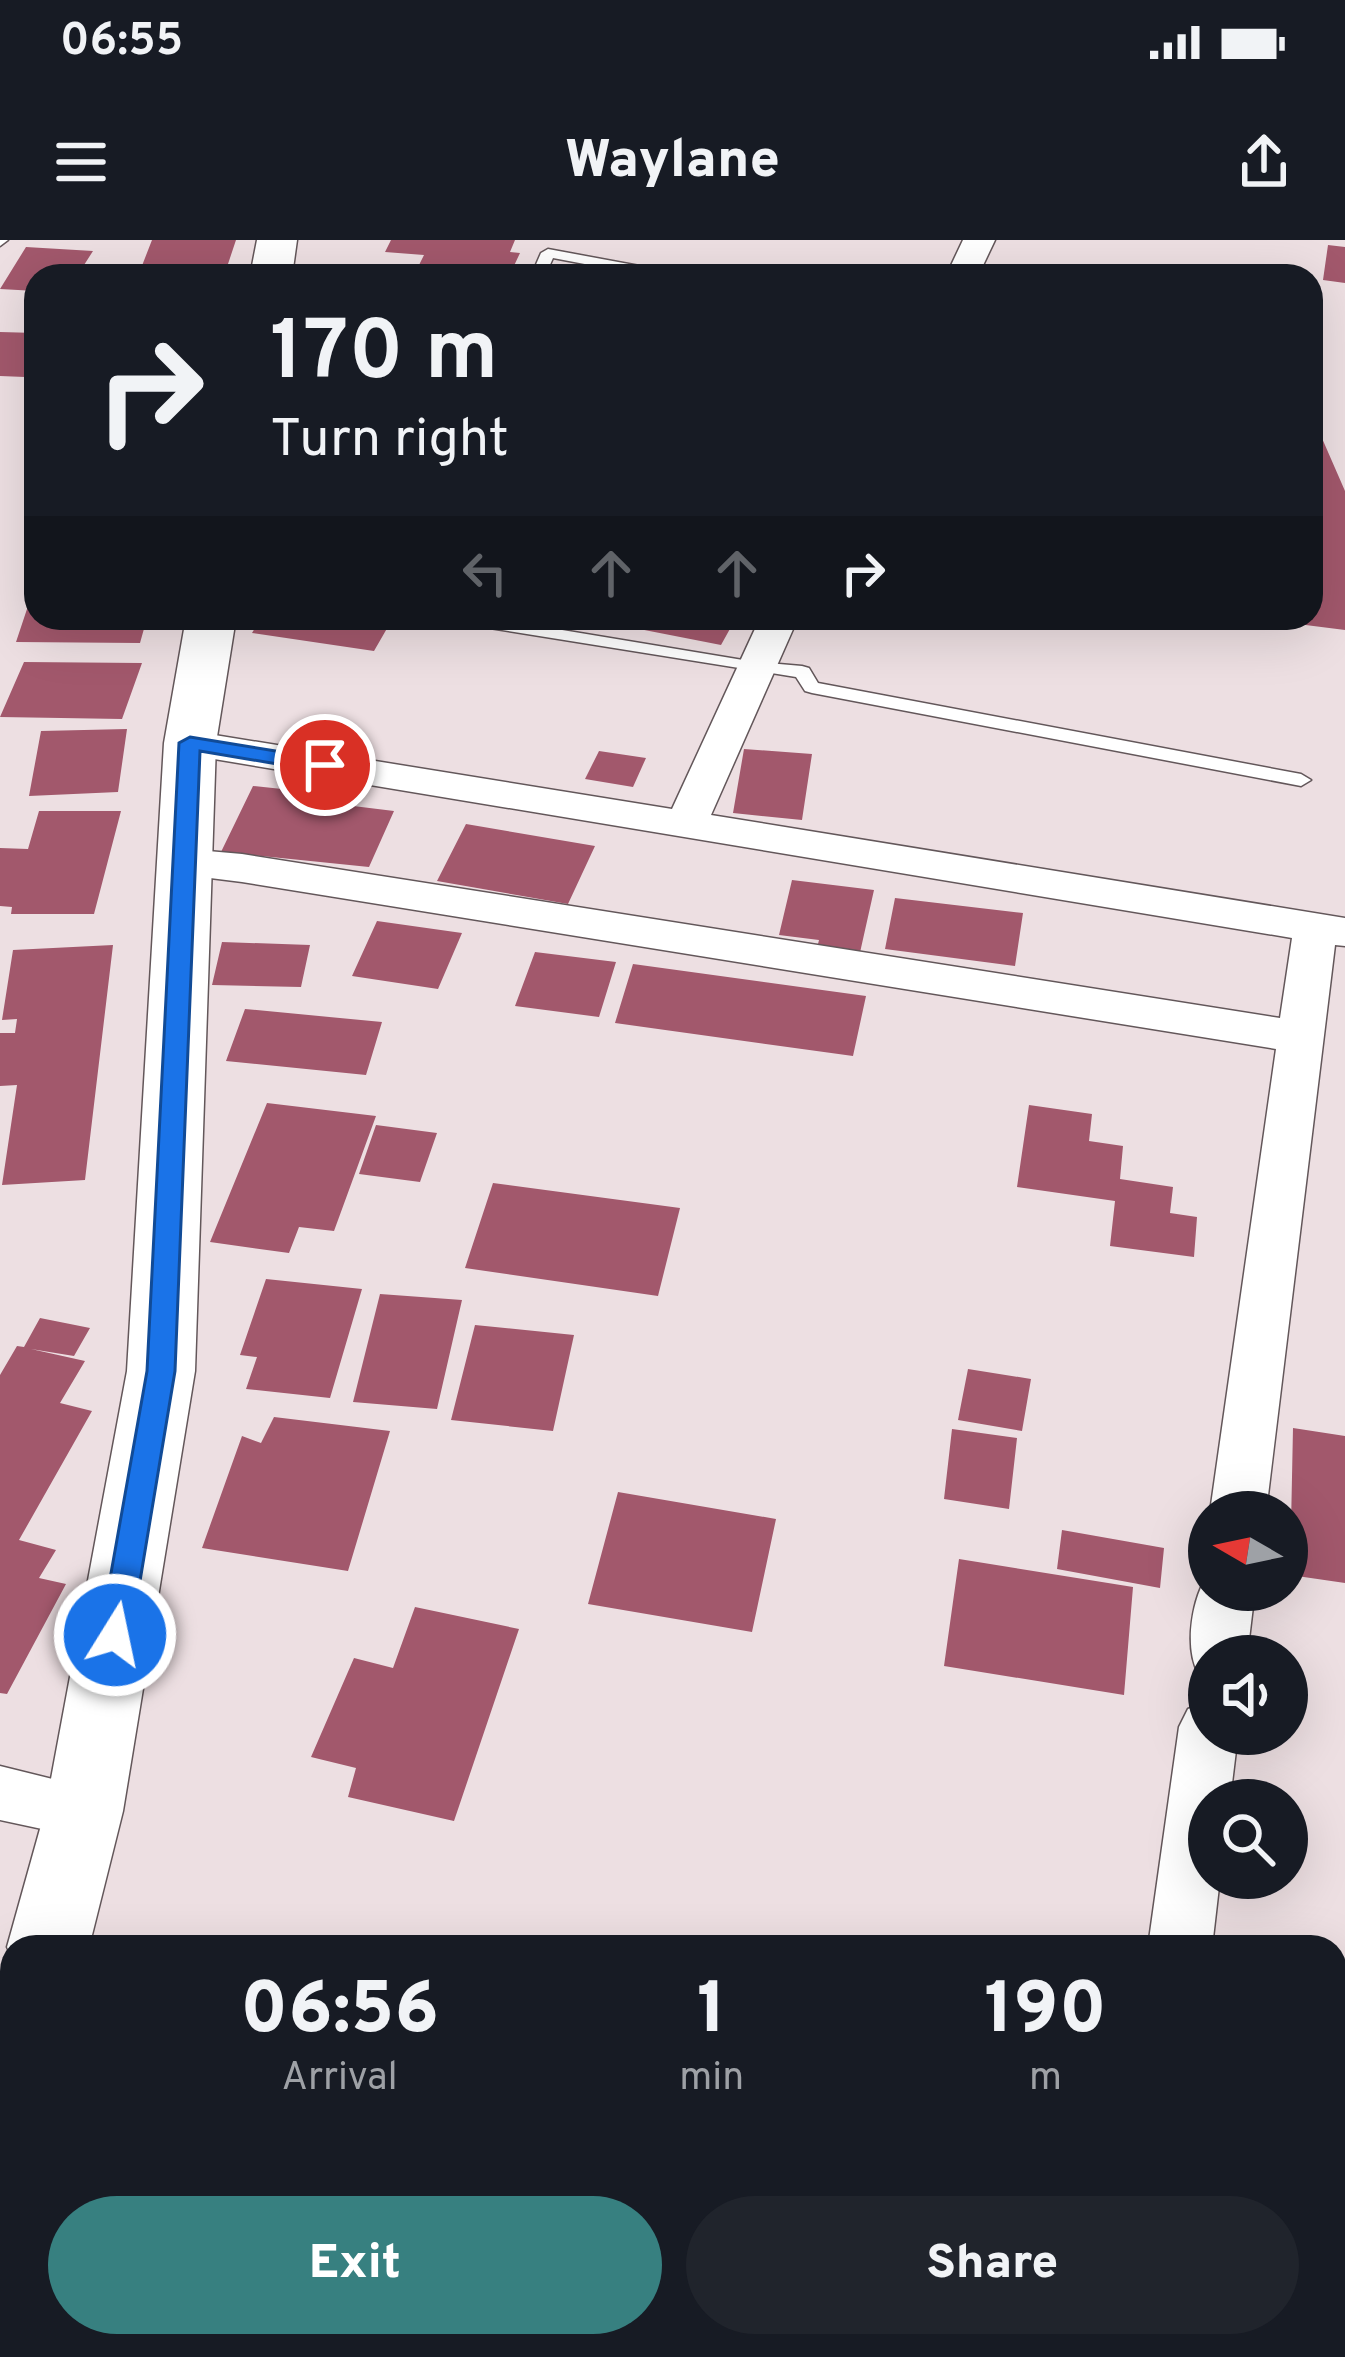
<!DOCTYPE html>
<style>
:root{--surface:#171b24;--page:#20242c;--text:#f1f3f6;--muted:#9ea1a6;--accent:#378080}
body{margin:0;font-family:Overpass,sans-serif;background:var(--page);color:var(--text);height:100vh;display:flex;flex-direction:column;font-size:45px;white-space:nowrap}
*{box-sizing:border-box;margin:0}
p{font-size:39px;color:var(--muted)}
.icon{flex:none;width:66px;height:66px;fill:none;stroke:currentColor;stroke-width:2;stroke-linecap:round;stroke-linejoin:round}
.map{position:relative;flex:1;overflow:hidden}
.details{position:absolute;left:0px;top:1695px;width:1347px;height:423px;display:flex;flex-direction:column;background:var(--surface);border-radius:36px 36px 0 0;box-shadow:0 12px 48px #0002}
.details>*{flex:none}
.top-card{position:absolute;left:24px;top:24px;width:1299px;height:366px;border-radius:36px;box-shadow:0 12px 48px #0002;background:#171b24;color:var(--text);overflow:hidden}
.needle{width:78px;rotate:279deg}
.buttons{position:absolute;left:1188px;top:1251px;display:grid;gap:24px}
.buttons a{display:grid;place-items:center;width:120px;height:120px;border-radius:50%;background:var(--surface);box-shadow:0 12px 48px #0002;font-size:60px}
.pin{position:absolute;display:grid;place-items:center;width:102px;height:102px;color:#fff;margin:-51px;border:6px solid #fff;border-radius:50%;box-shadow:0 3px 12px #0007}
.me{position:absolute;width:132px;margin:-66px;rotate:10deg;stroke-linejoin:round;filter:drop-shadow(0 0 9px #0008)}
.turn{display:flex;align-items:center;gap:42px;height:252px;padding:0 48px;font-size:54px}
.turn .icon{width:156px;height:156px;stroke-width:2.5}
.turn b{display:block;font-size:84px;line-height:102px}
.lanes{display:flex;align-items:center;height:114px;padding:0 48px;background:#0003;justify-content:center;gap:60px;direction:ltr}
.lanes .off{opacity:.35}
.eta{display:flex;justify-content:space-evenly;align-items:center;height:204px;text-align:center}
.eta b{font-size:72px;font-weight:800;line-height:84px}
.action{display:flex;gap:24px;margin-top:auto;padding:24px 48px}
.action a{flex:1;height:138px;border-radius:72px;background:var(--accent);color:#fff;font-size:48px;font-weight:800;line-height:138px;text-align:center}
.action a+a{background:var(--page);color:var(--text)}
.status{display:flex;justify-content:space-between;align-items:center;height:84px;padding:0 60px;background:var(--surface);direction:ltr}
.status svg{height:33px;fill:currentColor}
header{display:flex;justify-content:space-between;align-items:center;height:156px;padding:0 48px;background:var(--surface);font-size:54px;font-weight:800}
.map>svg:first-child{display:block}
.building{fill:#a2586c}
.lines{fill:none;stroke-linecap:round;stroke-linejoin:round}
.lane-casing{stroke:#63575a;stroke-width:3}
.street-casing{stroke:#63575a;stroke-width:3}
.secondary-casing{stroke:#63575a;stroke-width:3}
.lane{fill:#fff;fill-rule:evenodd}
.street{fill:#fff;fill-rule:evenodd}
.secondary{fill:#fff;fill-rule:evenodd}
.route{fill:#1a73e8;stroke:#114b97;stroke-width:3}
</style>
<div class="status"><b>06:55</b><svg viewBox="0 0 49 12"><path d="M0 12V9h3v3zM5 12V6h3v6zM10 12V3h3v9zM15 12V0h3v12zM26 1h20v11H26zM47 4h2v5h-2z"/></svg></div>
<header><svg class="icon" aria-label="menu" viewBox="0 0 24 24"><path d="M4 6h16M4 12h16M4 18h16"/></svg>Waylane<svg class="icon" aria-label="share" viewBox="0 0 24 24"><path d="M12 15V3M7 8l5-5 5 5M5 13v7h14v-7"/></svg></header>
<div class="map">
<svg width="1345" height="2117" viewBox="0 0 1345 2117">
<rect width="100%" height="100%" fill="#eddfe2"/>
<!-- building -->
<path class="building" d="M152 0H236L224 36H138Z
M391 0H515L510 12 520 13 512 30 483 28 480 36H429L433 26 419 25 424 15 385 12Z
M1328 5 1345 7V43L1323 40Z
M26 7 93 11 77 36H36V51L0 49Z
M0 92 36 93V118L25 137 0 136Z
M1311 173 1345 251V390L1266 380 1311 378Z
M31 357H36V378H147L140 403 16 402Z
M261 378H393L374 411 252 393Z
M583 378H736L721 405Z
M24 422 142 423 122 479 0 477Z
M127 489 118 552 29 556 41 491Z
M744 509 812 514 802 580 733 573Z
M599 511 646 518 633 547 585 539Z
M253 546 310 552 304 560 394 571 369 627 221 612Z
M39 571H121L94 674H11L12 667 0 666V608L28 609Z
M466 584 595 606 568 664 437 641Z
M792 640 874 650 859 717 816 712 819 700 779 695Z
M895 658 1023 673 1015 726 885 709Z
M377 681 462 693 438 749 352 736Z
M222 702 310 705 301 747 212 745Z
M113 705 85 940 2 945 17 845 0 846V793H15L17 779 2 780 13 710Z
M535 712 616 722 599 777 515 766Z
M633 724 866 756 853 816 615 783Z
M245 769 382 782 366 835 226 821Z
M267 863 376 876 334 991 299 987 289 1013 210 1002Z
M1029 865 1092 874 1089 901 1123 906 1120 939 1173 947 1170 973 1197 977 1194 1017 1110 1006 1115 961 1017 947Z
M376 885 437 893 420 942 359 934Z
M493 943 680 968 658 1056 465 1028Z
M266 1039 362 1049 330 1158 246 1149 257 1117 240 1115Z
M380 1054 462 1060 437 1169 353 1162Z
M40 1078 90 1088 74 1116 31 1109 85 1121 60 1163 92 1171 19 1300 56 1310 39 1338 66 1344 7 1454 0 1453V1135L17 1106 24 1107Z
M475 1085 574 1095 553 1191 451 1180Z
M968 1129 1031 1139 1022 1191 958 1180Z
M274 1177 390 1191 348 1331 202 1308 242 1196 261 1203Z
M1293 1188 1345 1196V1343L1290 1335Z
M952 1189 1017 1198 1009 1269 944 1259Z
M618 1252 776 1279 752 1392 588 1364Z
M1062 1290 1164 1308 1160 1348 1057 1329Z
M959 1319 1133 1347 1124 1455 944 1426Z
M415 1367 519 1389 454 1581 348 1557 356 1528 311 1517 354 1418 393 1428Z
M1085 2106 1084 2117H233L195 2108Z"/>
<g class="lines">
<defs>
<path id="lane" d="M0 0H8L0 6Z
M548 9 672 32 679 36H648L553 18 545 36H531L541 13Z
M449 378H490L755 422 802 426 809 428 818 443 1301 534 1311 540 1301 546 812 453 805 451 796 437 458 383Z"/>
<path id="street" d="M963 0H995L978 36H946Z
M760 378H798L711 575 1345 678V706L1335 705 1266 1272H1210L1276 809 242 642 170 633 164 623 170 613 185 609 242 614 1280 778 1292 698 190 515 176 512 170 503 176 494 190 491 672 569Z
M1209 1333V1350H1255L1247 1416H1209V1437L1198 1433C1184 1406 1192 1357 1209 1333Z
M1209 1461V1494H1238L1230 1560H1209V1638H1220L1212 1707H1148L1179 1487 1188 1469Z
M0 1526 105 1552 114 1571 105 1590 84 1598 0 1580Z
M0 2081 12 2084V2106H37L41 2117H0Z
M1092 2106H1162L1160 2117H1090Z"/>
<path id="secondary" d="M257 0H297L292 36H250Z
M186 378H236L216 503 195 1131 123 1571 89 1707H12V1718L7 1707 45 1571 127 1131 164 503Z
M12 1796V1919L0 1924V1801Z"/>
</defs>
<!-- lane casing -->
<use href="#lane" class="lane-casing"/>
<!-- street casing -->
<use href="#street" class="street-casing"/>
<!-- secondary casing -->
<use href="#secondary" class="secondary-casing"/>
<!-- lane -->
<use href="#lane" class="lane"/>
<!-- street -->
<use href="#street" class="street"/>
<!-- secondary -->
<use href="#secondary" class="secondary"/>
</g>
<!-- route -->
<path class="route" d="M190 497 325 519 336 525 325 532 200 511 175 1131 131 1395 126 1404 115 1408 104 1404 100 1395 147 1131 179 503Z"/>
</svg>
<div class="buttons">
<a><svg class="needle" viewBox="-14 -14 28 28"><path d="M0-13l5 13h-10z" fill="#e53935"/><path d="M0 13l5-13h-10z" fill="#9ea1a6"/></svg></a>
<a><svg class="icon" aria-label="sound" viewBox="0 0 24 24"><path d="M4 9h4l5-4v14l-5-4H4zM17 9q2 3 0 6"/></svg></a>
<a><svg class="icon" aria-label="search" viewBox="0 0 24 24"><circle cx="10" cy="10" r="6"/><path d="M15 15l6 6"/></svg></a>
</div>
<div class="pin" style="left:325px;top:525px;background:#d93025"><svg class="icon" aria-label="arrive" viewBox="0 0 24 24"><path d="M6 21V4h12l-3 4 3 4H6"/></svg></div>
<svg class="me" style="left:115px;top:1395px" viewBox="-20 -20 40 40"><circle r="17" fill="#1a73e8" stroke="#fff" stroke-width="3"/><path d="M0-11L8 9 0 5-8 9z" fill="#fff"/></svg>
<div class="top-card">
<div class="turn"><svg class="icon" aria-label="right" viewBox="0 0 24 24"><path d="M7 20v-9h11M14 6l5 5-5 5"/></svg><div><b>170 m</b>Turn right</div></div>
<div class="lanes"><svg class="icon off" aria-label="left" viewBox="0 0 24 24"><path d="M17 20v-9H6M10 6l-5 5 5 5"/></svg><svg class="icon off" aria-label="ahead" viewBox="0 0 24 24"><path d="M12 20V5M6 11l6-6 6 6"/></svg><svg class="icon off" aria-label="ahead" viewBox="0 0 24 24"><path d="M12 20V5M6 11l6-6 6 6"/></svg><svg class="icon" aria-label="right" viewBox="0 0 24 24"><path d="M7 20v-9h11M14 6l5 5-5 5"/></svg></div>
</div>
<section class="details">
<div class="eta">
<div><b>06:56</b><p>Arrival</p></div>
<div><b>1</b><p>min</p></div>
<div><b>190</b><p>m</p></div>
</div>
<div class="action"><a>Exit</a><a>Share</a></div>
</section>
</div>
